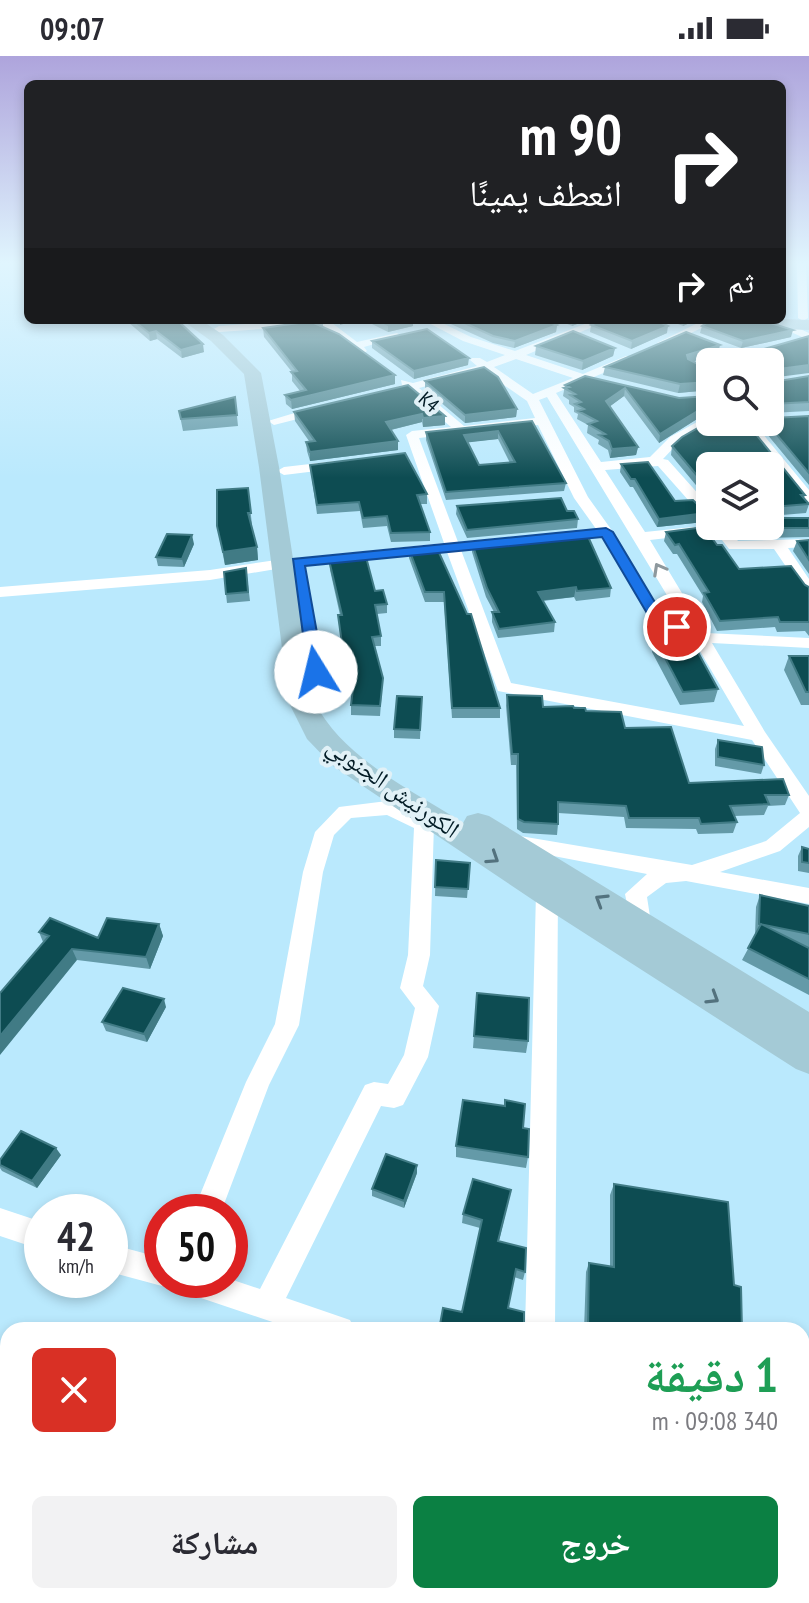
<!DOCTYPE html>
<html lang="ar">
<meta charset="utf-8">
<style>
:root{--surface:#fff;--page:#f2f2f3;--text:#2b2b33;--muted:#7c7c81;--accent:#0b8043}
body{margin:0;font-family:"PT Sans Narrow","Noto Naskh Arabic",sans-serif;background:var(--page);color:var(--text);direction:rtl;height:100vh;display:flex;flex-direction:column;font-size:30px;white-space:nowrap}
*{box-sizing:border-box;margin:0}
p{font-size:26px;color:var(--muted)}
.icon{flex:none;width:44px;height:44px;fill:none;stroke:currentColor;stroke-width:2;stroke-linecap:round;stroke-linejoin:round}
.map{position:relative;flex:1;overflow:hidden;direction:ltr}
.panel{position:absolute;left:0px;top:1266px;width:810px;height:282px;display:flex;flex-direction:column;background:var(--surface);border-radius:24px 24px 0 0;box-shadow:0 4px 12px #0003;direction:rtl}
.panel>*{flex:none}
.guide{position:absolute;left:24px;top:24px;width:762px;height:244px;border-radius:12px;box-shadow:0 4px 12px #0003;direction:rtl;background:#202124;color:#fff;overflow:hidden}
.controls{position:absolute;left:696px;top:292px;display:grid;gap:16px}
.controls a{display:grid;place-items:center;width:88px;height:88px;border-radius:12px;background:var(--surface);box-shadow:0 4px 12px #0003;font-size:40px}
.speed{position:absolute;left:24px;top:1138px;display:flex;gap:16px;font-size:40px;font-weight:700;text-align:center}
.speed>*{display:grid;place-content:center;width:104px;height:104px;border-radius:50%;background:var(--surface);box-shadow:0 4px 12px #0003;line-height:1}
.speed small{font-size:20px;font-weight:400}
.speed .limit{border:12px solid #d22;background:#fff;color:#111}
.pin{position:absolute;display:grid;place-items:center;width:68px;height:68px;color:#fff;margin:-34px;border:4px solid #fff;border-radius:50%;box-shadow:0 2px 8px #0007}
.me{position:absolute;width:88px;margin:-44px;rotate:351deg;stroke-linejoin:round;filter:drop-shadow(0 0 6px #0008)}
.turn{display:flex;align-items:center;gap:28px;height:168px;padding:0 32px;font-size:36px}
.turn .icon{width:104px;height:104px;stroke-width:2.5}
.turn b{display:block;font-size:56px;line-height:68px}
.then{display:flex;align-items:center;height:76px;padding:0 32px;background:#0003;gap:16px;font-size:30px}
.round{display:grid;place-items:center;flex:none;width:84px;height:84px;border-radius:12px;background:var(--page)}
.overview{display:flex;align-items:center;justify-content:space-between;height:136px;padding:0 32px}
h1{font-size:48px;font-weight:800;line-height:60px;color:#1e9e55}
.cta{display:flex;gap:16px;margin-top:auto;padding:16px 32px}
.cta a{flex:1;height:92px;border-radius:12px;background:var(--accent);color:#fff;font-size:32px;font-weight:800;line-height:92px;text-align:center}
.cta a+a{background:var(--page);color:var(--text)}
.status{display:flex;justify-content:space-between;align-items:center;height:56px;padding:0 40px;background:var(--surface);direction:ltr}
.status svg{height:22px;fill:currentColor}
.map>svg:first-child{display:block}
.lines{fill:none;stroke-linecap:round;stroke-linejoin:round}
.street{fill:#fff;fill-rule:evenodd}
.secondary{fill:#a4cad6;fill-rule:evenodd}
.wall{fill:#649aa8;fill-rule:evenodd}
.shaded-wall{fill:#417b85}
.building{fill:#0d4c52;stroke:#417b85;stroke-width:2;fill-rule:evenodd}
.oneway{stroke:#8d989d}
.oneway2{stroke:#53727e}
.route{fill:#1a73e8;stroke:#114b97;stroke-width:2}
.labels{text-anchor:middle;stroke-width:8;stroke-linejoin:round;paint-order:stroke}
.far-street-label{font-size:20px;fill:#021b25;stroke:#e1f1f7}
.street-label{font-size:24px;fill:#021b25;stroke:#e1f1f7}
</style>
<div class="status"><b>09:07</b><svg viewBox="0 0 49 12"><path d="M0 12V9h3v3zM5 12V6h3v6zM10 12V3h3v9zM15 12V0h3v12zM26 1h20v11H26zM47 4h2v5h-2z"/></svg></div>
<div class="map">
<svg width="809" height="1547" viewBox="0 0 809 1547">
<rect width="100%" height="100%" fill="#bae9fd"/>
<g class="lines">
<!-- street -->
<path class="street" d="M797 206H806L808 262 803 265 798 262Z
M303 264H328L357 286 397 277 402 280 364 291 367 295 362 298 321 269 219 276 214 273 219 270Z
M423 264H436L471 281 515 295 595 264H609L526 299 583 318 626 300H634V304L556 337 601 406 650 401 670 381 706 361 710 360V366H715L678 387 663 403 668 404 710 451V464L705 463 658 410 605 414 645 476 693 471 700 475 693 479 650 484 706 577 809 582V592L712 587 765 676 809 740V771L780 795 720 816 809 832V848L686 825 666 827 647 841 651 867 648 873 640 876 632 873 625 838 647 818 507 791 504 786 507 781 514 779 692 809 766 785 800 757 752 684 498 635 447 496 298 510 291 506 298 502 444 487 406 379 412 375 451 371 409 335 387 341 381 337 402 329 401 324 413 327 477 310 470 304 472 302H480L487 306 505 299 463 285ZM516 303 573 322 533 338 494 311ZM484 315 527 345 535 362 464 370 419 332ZM547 341 685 569 663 558 613 476 588 441 539 344ZM538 369 574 442 599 477 649 561 694 585 744 670 511 627 461 494 499 490 506 486 499 482 458 486 419 382Z
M704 264H718L666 289 657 287Z
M777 266H785L809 277V284L777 270Z
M736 298 742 301 740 303 710 306V309L705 310 710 313V321L688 309Z
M321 349 327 353 325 356 274 369 268 365Z
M741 366H753L809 434V447L804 446Z
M336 405 341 406V412L284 419 277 415 284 411Z
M711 470H726L738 485 809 483V491L788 492 809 523V539L804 537 774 493H729Z
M283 503 291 508 288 511 210 524 0 541V531L210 514Z
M403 743 410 745 411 753 431 763 434 768 430 899 423 930 439 950 428 1001 403 1049 394 1052 381 1050 286 1242 350 1264 355 1274H296L189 1238 179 1234 175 1224 230 1223 260 1233 365 1029 374 1026 388 1028 404 999 415 952 400 932 408 899 414 772 387 759 351 762 334 779 323 816 299 969 269 1029 221 1156H193L246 1026 275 968 303 816 315 776 339 751Z
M547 829 554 831 558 837 555 1274H525L536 837 540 831Z
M0 1152 42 1166V1194L0 1180Z
M110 1188 162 1202V1224L172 1226 162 1230 110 1216Z
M802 1413 809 1415V1447L802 1445Z
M0 1512H8V1540L20 1541 0 1546Z
M511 1540H545L544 1547H510Z"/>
<!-- secondary -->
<path class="secondary" d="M782 263 809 264V274L781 273 763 264Z
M182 264H201L223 279 261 317 279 411 315 647C345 704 411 733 463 767L467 760 478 757 489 760 809 956V1018L796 1013 536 846 333 710 307 683 289 647 259 411 244 318 211 285Z"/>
</g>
<!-- wall -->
<path class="wall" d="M115 264H177L204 296 182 302 157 283 150 285 128 266 120 268Z
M364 264H413V270L388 276Z
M442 264H545L557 269 556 276 514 292 493 287Z
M558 264H587L572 270Z
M668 264H696L683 270Z
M323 266V271L395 319V328L292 353 286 348 285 339 300 335 292 325V316L264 281 263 272Z
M591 269 667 277 631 293 590 276Z
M702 270 791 281 741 292 700 277Z
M372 285 468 309 414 323 372 292Z
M536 290 615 292 613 300 582 314 535 299Z
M718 298 692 305 710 314V334L678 337 603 319 605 311Z
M585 320 679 342 705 358 659 387 624 340 610 350 638 391 636 399 610 402 608 394 598 388 599 384 587 377 588 369 577 363 578 358 574 356V351L569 348V344L563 340 565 329Z
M809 320V355L770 357V323L773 326Z
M425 325 517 353 516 361 465 367 425 333Z
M408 329 445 369 423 371 422 366 391 374 398 385V394L310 405 307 395 306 386 309 385 295 365 294 356Z
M235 341 238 370 183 375 179 355Z
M809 360V429L757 366H770L773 362Z
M532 365 566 427 564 435 446 444 426 384V376ZM498 383 510 407 479 409 467 386Z
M710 365V366H746L805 439 804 442 809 448 806 457 770 460V410H710V446L671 399 672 390 682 381Z
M621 408 675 445 706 457 704 466 657 471 633 431H630L620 416Z
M310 409 427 438V448H420L430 476V485L391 486 387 470 363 472 360 455 317 458Z
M248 432 252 469 251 470 257 491 258 504 225 509 217 470Z
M457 450 567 455 578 463 577 472 467 482 456 458Z
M809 462V481L756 482 747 470H770Z
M666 476 717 489 739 513 809 531V580L805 575 777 576 775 571 717 575 702 546 703 540 677 498H673L664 485Z
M809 484V518L793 495 797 485Z
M472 487 611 532 610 541 576 545 574 541 543 545 555 566 554 576 498 582 492 566V556H494L486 541 472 496Z
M194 488 184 511 158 510 156 501Z
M409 493 467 558 500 652V662H452L444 546H425L409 502Z
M329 504 375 535 387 548V557L377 558 381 580V590H375L383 622 380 660 351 659V649L355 618 346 619 339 569 338 559H340L330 514Z
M246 512 250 545 227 547 226 538Z
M655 583 718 633 714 646 680 649 652 596Z
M789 600H809V649H801L784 614Z
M507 639 543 651 574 652 586 655 625 672 689 727 789 739 785 749 768 750 764 759 734 760 737 766 733 777 698 778 696 773 626 772 624 761 558 757V768L557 779 523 777 517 773 516 709H511L506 650Z
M422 641 420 683 394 682V673Z
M718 684 764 709 761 718 715 710V693Z
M802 791 809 793V817L798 815V800Z
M436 804 470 807 467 842 435 840Z
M760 839 809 850V939L742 904 755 880 756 851Z
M159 868 163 880 150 913 77 904 43 886 39 876 98 882Z
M477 937 528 985 526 997 473 992Z
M166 951 147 986 106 975 102 966Z
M456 1090 528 1101 526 1112 456 1101Z
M61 1099 37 1132 2 1115 0 1112V1104Z
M417 1117 404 1152 372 1140V1133Z
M614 1128 734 1229 742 1274H584L586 1216 589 1207 610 1210V1139Z
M511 1134 499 1185 525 1216 523 1224 514 1221 508 1252 524 1266 462 1256 480 1172 462 1167 463 1158Z
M802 1316 809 1318V1378L802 1376Z"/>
<!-- shaded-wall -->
<path class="shaded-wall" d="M119 264H127L128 266 120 268Z
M340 264H356L340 269Z
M409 264H413V270L388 276V269Z
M573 264H587L572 270Z
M684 264H696L683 270Z
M557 269 556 276 514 292 515 285Z
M668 270 667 277 631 293 632 285Z
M793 274 791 281 741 292 743 285Z
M156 275 157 283 150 285 149 277Z
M203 288 204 296 182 302 181 294Z
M720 289 718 298 685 308 687 299Z
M615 292 613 300 582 314 583 305Z
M469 302 468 309 414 323V315Z
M809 309V317L770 322 772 314Z
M395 319V328L292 353 291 344Z
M710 326V334L678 337 680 328Z
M625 332 624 340 605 354 606 345Z
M710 349V358H705L659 387 660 378 706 350Z
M517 353 516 361 465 367V359Z
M422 358V366L386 375V366Z
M445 360V369L423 371V362Z
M498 375V383L463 387 464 379Z
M398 385V394L310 405V396Z
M638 391 636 399 610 402 612 393Z
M706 457 704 466 657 471 659 463Z
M192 479 194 488 184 511 182 503Z
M257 491 258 504 225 509 223 496Z
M576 531 574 541 537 545 538 536Z
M159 868 163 880 150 913 146 901Z
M72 893 77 904 0 999V980Z
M164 943 166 951 147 986 144 978Z
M56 1092 61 1099 37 1132 32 1125Z
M417 1109V1117L404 1152V1145Z"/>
<!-- building -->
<path class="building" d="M133 264H177L203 288 181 294 156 275 149 277Z
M320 264 323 266 316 268 339 278 395 319 291 344 285 339 306 334 291 316 297 315 263 272Z
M378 264H409L388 269Z
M458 264H545L557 269 515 285 493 280Z
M601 264H655L668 270 632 285 591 269Z
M711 264H761L793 274 743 285 702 270Z
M427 273 469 302 414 315 372 285Z
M573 275 615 292 583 305 536 290Z
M686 276 720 289 687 299 688 303 710 314V326L680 328 605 311Z
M809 280V309L772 314 770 320V306H713V301L747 298Z
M484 311 498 321 517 353 465 359 425 325Z
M585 320 679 342 710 340V349L706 350 660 378 625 332 606 345 638 391 612 393 609 385 599 379 605 378 588 368 597 365 578 355 584 353 575 348 581 346 570 339 575 338 564 332 569 331 565 329Z
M809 320V346L772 348 770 351V323L773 326Z
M408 329 445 360 423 362 422 358 386 366 398 385 310 396 306 386 315 385 294 356Z
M235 341 237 359 181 363 179 355Z
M809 360V417L766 366H770V361L773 362Z
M532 365 566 427 446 436 426 376ZM498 375 515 406 479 409 464 379Z
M710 365V366H746L805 439H801L809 448 772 451 770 455V410H710V435L672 390 682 381Z
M405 397 427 438 417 439 430 476 391 477 387 460 363 462 359 446 317 449 310 409Z
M648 406 675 445 693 444 706 457 659 463 635 423H631L621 408Z
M248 432 251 457H248L257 491 223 496 217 470V434Z
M561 442 567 455H574L578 463 467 474 457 450Z
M770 462H809V472H759L757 470H770Z
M704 471 717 489H722L739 513 791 510 805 529 809 531V566H780L778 561 720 565 704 537 709 536 679 488 675 489 666 476Z
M586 476 611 532 577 535 576 531 538 536 555 566 499 573 492 556H499L487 532 472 487Z
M167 478 192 479 182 503 156 501Z
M809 484V504L797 485Z
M436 490 467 558H471L500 652H452L444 536H425L409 493Z
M366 501 375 535 383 534 387 548 375 549 381 580 372 581 383 622 380 650 351 649 356 608 345 609 338 559H342L329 504Z
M246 512 248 536 226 538 224 516Z
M689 580 718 633 683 636 655 583Z
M789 600H809V636H806Z
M507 639 542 640 543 651 573 650 574 652H585L586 655 621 656 625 672 671 671 689 727 783 723 789 739H765L769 748 730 750 737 766 701 768 699 762H629L626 750 558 746V768L524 766 518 763V698H512Z
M397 640 422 641 420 674 394 673Z
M718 684 762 691 764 709 718 701Z
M802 791 809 793V807L802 806Z
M436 804 470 807 468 833 435 831Z
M760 839 809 850V878L759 868Z
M50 862 98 882 107 862 159 868 146 901 72 893 0 980V937L49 880 39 876Z
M761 868 809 892V923L748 892Z
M123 932 164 943 144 978 102 966Z
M477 937 529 942 528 985 474 980Z
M463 1044 505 1050V1044L525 1048 523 1072 529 1073 528 1101 456 1090Z
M21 1075 56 1092 32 1125 0 1109V1104Z
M386 1098 417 1109 404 1145 372 1133Z
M473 1123 511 1134 498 1185 526 1192 525 1216 516 1213 508 1252 524 1256V1266L528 1270 527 1274H439L443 1252 462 1256 482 1164 463 1158Z
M614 1128 728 1146 734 1229 741 1231 742 1274H588L589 1207 614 1211Z
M802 1316 809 1318V1368L802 1366Z
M281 1540H347L348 1547H281Z
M456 1540H510V1543L517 1547H456Z
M218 1545V1547H197Z"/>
<!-- one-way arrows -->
<defs><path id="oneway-chevron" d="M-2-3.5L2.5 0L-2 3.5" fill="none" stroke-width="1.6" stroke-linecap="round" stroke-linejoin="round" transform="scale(2)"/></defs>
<use class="oneway" href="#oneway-chevron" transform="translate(659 513) rotate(-119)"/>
<g class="oneway2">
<use href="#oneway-chevron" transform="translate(493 802) rotate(33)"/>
<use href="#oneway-chevron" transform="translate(601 844) rotate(-148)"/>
<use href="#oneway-chevron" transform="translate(713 942) rotate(32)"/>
</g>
<!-- sky -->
<linearGradient id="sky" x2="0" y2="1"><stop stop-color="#aea4dc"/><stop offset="0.49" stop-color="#e0f5fe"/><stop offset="1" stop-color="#e0f5fe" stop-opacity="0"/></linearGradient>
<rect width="809" height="422" fill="url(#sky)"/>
<!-- route -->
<path class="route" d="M606 472 613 476 662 558 682 568V574H672L651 564 602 481 305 510 324 616 316 620 308 616 293 503Z"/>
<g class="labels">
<!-- far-street labels -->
<g class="far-street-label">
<text transform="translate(429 346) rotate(41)" y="7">K4</text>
</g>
<!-- street labels -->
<g class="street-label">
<text transform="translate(393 732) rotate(35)" y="8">الكورنيش الجنوبي</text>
</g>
</g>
</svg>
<div class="controls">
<a><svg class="icon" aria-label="search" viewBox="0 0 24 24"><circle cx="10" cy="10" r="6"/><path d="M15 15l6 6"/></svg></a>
<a><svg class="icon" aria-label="layers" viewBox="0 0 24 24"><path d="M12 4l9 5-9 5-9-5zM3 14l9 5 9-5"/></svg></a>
</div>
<div class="speed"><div>42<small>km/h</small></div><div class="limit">50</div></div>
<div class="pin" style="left:677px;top:571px;background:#d93025"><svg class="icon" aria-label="arrive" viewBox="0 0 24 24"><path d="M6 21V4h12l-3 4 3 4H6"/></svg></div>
<svg class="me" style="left:316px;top:616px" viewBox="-20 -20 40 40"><circle r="19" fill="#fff"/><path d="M0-13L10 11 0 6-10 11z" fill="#1a73e8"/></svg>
<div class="guide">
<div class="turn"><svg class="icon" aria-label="right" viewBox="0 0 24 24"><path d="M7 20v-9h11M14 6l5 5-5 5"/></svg><div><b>90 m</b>انعطف يمينًا</div></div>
<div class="then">ثم<svg class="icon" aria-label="right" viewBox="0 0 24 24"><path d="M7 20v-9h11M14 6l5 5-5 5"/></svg></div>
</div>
<section class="panel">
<div class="overview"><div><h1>1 دقيقة</h1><p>340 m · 09:08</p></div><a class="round" style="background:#d93025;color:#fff"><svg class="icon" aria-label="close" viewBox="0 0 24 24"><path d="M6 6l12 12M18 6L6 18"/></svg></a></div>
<div class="cta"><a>خروج</a><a>مشاركة</a></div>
</section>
</div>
